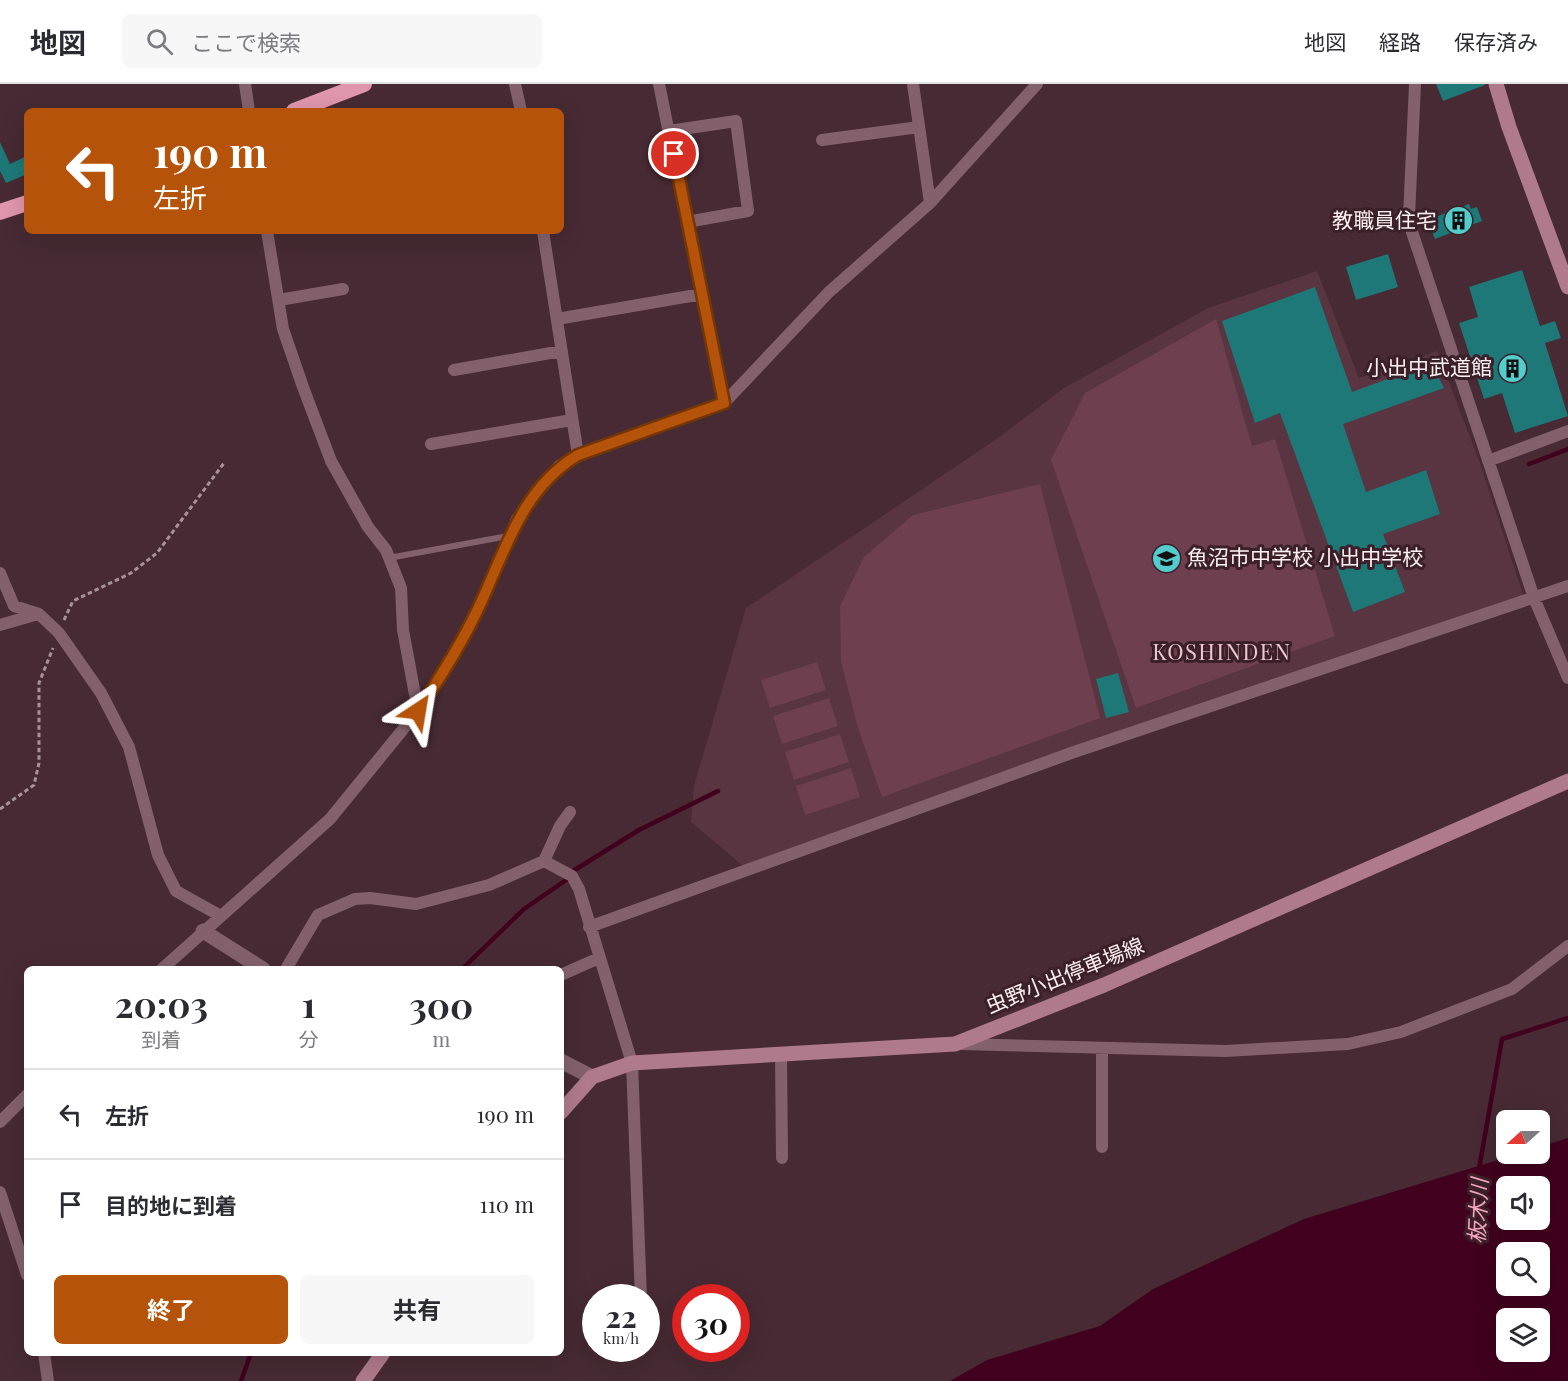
<!DOCTYPE html>
<html lang="ja">
<meta charset="utf-8">
<style>
:root{--surface:#fff;--page:#f7f7f7;--text:#2b2b33;--muted:#7c7c81;--line:#e1e1e2;--accent:#b45309}
body{margin:0;font-family:"Playfair Display","Noto Sans JP",serif;background:var(--page);color:var(--text);height:100vh;display:flex;flex-direction:column;font-size:22px;white-space:nowrap}
*{box-sizing:border-box;margin:0}
p{font-size:20px;color:var(--muted)}
.icon{flex:none;width:33px;height:33px;fill:none;stroke:currentColor;stroke-width:2;stroke-linecap:round;stroke-linejoin:round}
.map{position:relative;flex:1;overflow:hidden}
.panel{position:absolute;left:24px;top:882px;width:540px;height:390px;display:flex;flex-direction:column;background:var(--surface);border-radius:9px;box-shadow:0 6px 24px #0002}
.panel>*{flex:none}
.guide{position:absolute;left:24px;top:24px;width:540px;height:126px;border-radius:9px;box-shadow:0 6px 24px #0002;background:#b45309;color:#fff;overflow:hidden}
.needle{width:39px;rotate:249deg}
.tools{position:absolute;left:1496px;top:1026px;display:grid;gap:12px}
.tools a{display:grid;place-items:center;width:54px;height:54px;border-radius:9px;background:var(--surface);box-shadow:0 6px 24px #0002;font-size:30px}
.speed{position:absolute;left:582px;top:1200px;display:flex;gap:12px;font-size:30px;font-weight:700;text-align:center}
.speed>*{display:grid;place-content:center;width:78px;height:78px;border-radius:50%;background:var(--surface);box-shadow:0 6px 24px #0002;line-height:1}
.speed small{font-size:15px;font-weight:400}
.speed .limit{border:9px solid #d22;background:#fff;color:#111}
.pin{position:absolute;display:grid;place-items:center;width:51px;height:51px;color:#fff;margin:-26px;border:3px solid #fff;border-radius:50%;box-shadow:0 2px 6px #0007}
.me{position:absolute;width:66px;margin:-33px;rotate:33deg;stroke-linejoin:round;filter:drop-shadow(0 0 4px #0008)}
.turn{display:flex;align-items:center;gap:21px;height:126px;padding:0 30px;font-size:27px}
.turn .icon{width:78px;height:78px;stroke-width:2.5}
.turn b{display:block;font-size:42px;line-height:51px}
.eta{display:flex;justify-content:space-evenly;align-items:center;height:102px;text-align:center}
.eta b{font-size:36px;font-weight:700;line-height:42px}
.primary-button{display:flex;gap:12px;margin-top:auto;padding:12px 30px}
.primary-button a{flex:1;height:69px;border-radius:9px;background:var(--accent);color:#fff;font-size:24px;font-weight:700;line-height:69px;text-align:center}
.primary-button a+a{background:var(--page);color:var(--text)}
ul{padding:0;list-style:none}
li{display:flex;align-items:center;gap:18px;height:90px;padding:0 30px;border-top:2px solid var(--line)}
li div{flex:1}
li b{display:block;font-size:22px}
li em{font-style:normal}
header{display:flex;align-items:center;gap:36px;box-sizing:border-box;height:84px;padding:0 30px;background:var(--surface);border-bottom:2px solid var(--line)}
header strong{font-size:28px}
nav{display:flex;gap:33px;margin-inline-start:auto;font-size:21px}
.search{width:420px;height:54px;background:var(--page);display:flex;align-items:center;gap:15px;box-sizing:border-box;padding:0 21px;border-radius:9px;color:var(--muted);font-size:22px}
.map>svg:first-child{display:block}
.built{fill:#583540}
.green{fill:#6e3f4f}
.water{fill:#40001e;fill-rule:evenodd}
.lines{fill:none;stroke-linecap:round;stroke-linejoin:round}
.stream{stroke:#40001e;stroke-width:4.5}
.building{fill:#1d7877}
.path{stroke:#a69297;stroke-width:3;stroke-dasharray:4.5 3;stroke-linecap:butt}
.service{stroke:#83616c;stroke-width:6}
.minor{stroke:#83616c;stroke-width:12}
.tertiary{stroke:#83616c;stroke-width:15}
.secondary{stroke:#af7a8b;stroke-width:15}
.trunk{stroke:#e096ad;stroke-width:16}
.route-casing{stroke:#753606;stroke-width:15}
.route{stroke:#b45309;stroke-width:10}
.labels{text-anchor:middle;stroke-width:6;stroke-linejoin:round;paint-order:stroke}
.poi-label{font-size:21px;fill:#fdf1f4;stroke:#3c2029;text-anchor:end}
.street-label{font-size:21px;fill:#fdf1f4;stroke:#3c2029}
.neighbourhood-label{font-size:22px;letter-spacing:1.5px;fill:#ebc5d0;stroke:#3c2029}
.water-label{font-size:22px;font-style:italic;fill:#f7a3be;stroke:#3c2029}
</style>
<header>
<strong>地図</strong>
<div class="search"><svg class="icon" aria-label="search" viewBox="0 0 24 24"><circle cx="10" cy="10" r="6"/><path d="M15 15l6 6"/></svg>ここで検索</div>
<nav><a>地図</a><a>経路</a><a>保存済み</a></nav>
</header>
<div class="map">
<svg width="1568" height="1297" viewBox="0 0 1568 1297">
<rect width="100%" height="100%" fill="#472a33"/>
<!-- built -->
<path class="built" d="M1317 187 1359 294 1437 267 1480 379 1524 513 1334 576 750 788 691 738 694 702 746 524 998 354 1064 304 1208 224Z"/>
<!-- green -->
<path class="green" d="M1216 235 1252 362 1275 355 1335 552 1136 624 1051 376 1085 309Z
M1040 400 1100 634 882 713 858 644 841 577 840 522 864 473 913 431Z
M817 578 826 606 770 624 761 596Z
M829 614 838 642 782 660 773 632Z
M840 650 849 678 794 696 785 668Z
M851 684 860 713 805 731 796 702Z"/>
<!-- water -->
<path class="water" d="M1568 1054V1297H950L987 1276 1100 1242 1153 1205 1304 1135 1518 1070H1539V1063ZM1506 1102H1539V1136H1506ZM1506 1168H1539V1202H1506ZM1506 1234H1539V1268H1506Z"/>
<g class="lines">
<!-- stream -->
<path class="stream" d="M1529 380 1568 365
M462 885 524 825 569 794 573 787 639 746 718 707
M1479 1085 1502 955 1568 934
M241 1297 251 1269"/>
</g>
<!-- building -->
<path class="building" d="M1436 0H1485V1L1443 17Z
M0 58 10 80 27 72V90L6 99 0 87Z
M1469 120 1471 125 1477 123 1482 137 1435 155 1429 140 1435 138 1433 134Z
M1388 170 1398 203 1356 216 1346 183Z
M1522 186 1540 242 1555 237 1561 254 1545 259 1568 332 1515 349 1502 309 1484 315 1459 239 1478 233 1469 203Z
M1315 203 1352 308 1431 279 1444 304 1343 340 1366 408 1426 386 1440 430 1383 450 1405 508 1353 528 1280 329 1255 339 1222 237Z
M1118 589 1129 628 1106 634 1096 595Z"/>
<g class="lines">
<!-- path -->
<path class="path" d="M64 536 73 517 131 489 157 469 224 379
M0 725 34 701 39 679V599L53 564"/>
<!-- service -->
<path class="service" d="M389 474 508 452"/>
<!-- minor -->
<path class="minor" d="M245 0 249 27
M515 0 521 27
M659 0 724 319
M913 0 930 119
M1415 0 1409 133 1412 148 1534 514 1568 594
M669 47 736 37 748 127 687 138
M822 56 919 43
M267 147 283 245 303 303 331 377 368 443 386 466 401 504 403 546 418 627
M543 147 578 371
M279 216 343 205
M557 235 702 210
M454 286 562 267
M431 360 572 336
M1488 377 1568 347
M0 489 14 522 39 530 59 549 101 609 129 663 158 771 176 807 219 831
M0 541 38 530
M544 777 560 742 570 728
M589 843 1077 667 1568 502
M162 885 330 735 418 627 452 575 478 525 517 435 559 382 578 371 724 319 829 208 930 119 1037 0
M286 885 318 831 355 815 370 814 416 820 489 801 544 777 572 792 579 805 632 979 641 1214
M563 890 599 874
M960 960 1226 967 1348 960 1401 948 1512 905 1568 862
M781 970 782 1074
M0 1038 27 1011
M1102 1063V964
M0 1108 27 1191
M44 1269 48 1297"/>
<!-- tertiary -->
<path class="tertiary" d="M203 847 263 885
M561 977 592 993"/>
<!-- secondary -->
<path class="secondary" d="M1496 0 1509 43 1568 203
M561 1028 592 993 632 979 955 960 1104 901 1568 697
M363 1297 383 1269"/>
<!-- trunk -->
<path class="trunk" d="M294 27 364 0
M0 128 27 119"/>
</g>
<g class="lines">
<defs>
<path id="route" d="M418 627C440 594 461 561 478 525 505 468 521 405 578 371L724 319 674 70"/>
</defs>
<!-- route casing -->
<use href="#route" class="route-casing"/>
<!-- route -->
<use href="#route" class="route"/>
</g>
<!-- icons -->
<defs>
<symbol id="building-disc" viewBox="-11 -11 22 22"><circle r="9.5" fill="#53cdcb" stroke="#3c2029"/><path d="M-4-6H4V6H1V3H-1V6H-4ZM-2.5-4.3h1.7v1.8h-1.7ZM.8-4.3h1.7v1.8H.8ZM-2.5-1h1.7V.8h-1.7ZM.8-1h1.7V.8H.8Z" fill="#111"/></symbol>
<symbol id="school-disc" viewBox="-11 -11 22 22"><circle r="9.5" fill="#53cdcb" stroke="#3c2029"/><path d="M0-5L7-2L0 1L-7-2ZM-4 1L0 2.5L4 1V4Q0 6-4 4Z" fill="#111"/></symbol>
</defs>
<g fill-rule="evenodd">
<use href="#building-disc" x="1442" y="120" width="33" height="33"/>
<use href="#building-disc" x="1496" y="268" width="33" height="33"/>
<use href="#school-disc" x="1150" y="458" width="33" height="33"/>
</g>
<g class="labels">
<!-- poi labels -->
<g class="poi-label">
<text x="1437" y="144">教職員住宅</text>
<text x="1492" y="291">小出中武道館</text>
<text x="1187" y="481" text-anchor="start">魚沼市中学校 小出中学校</text>
</g>
<!-- street labels -->
<g class="street-label">
<text transform="translate(1065 892) rotate(-22)" y="7">虫野小出停車場線</text>
</g>
<!-- neighbourhood labels -->
<g class="neighbourhood-label">
<text x="1222" y="576">KOSHINDEN</text>
</g>
<!-- water labels -->
<g class="water-label">
<text transform="translate(1478 1127) rotate(-87)" y="8">板木川</text>
</g>
</g>
</svg>
<div class="tools">
<a><svg class="needle" viewBox="-14 -14 28 28"><path d="M0-13l5 13h-10z" fill="#e53935"/><path d="M0 13l5-13h-10z" fill="#7c7c81"/></svg></a>
<a><svg class="icon" aria-label="sound" viewBox="0 0 24 24"><path d="M4 9h4l5-4v14l-5-4H4zM17 9q2 3 0 6"/></svg></a>
<a><svg class="icon" aria-label="search" viewBox="0 0 24 24"><circle cx="10" cy="10" r="6"/><path d="M15 15l6 6"/></svg></a>
<a><svg class="icon" aria-label="layers" viewBox="0 0 24 24"><path d="M12 4l9 5-9 5-9-5zM3 14l9 5 9-5"/></svg></a>
</div>
<div class="speed"><div>22<small>km/h</small></div><div class="limit">30</div></div>
<div class="pin" style="left:674px;top:70px;background:#d93025"><svg class="icon" aria-label="arrive" viewBox="0 0 24 24"><path d="M6 21V4h12l-3 4 3 4H6"/></svg></div>
<svg class="me" style="left:418px;top:627px" viewBox="-20 -20 40 40"><path d="M0-17L14 15 0 8-14 15z" fill="#b45309" stroke="#fff" stroke-width="4"/></svg>
<div class="guide">
<div class="turn"><svg class="icon" aria-label="left" viewBox="0 0 24 24"><path d="M17 20v-9H6M10 6l-5 5 5 5"/></svg><div><b>190 m</b>左折</div></div>
</div>
<section class="panel">
<div class="eta">
<div><b>20:03</b><p>到着</p></div>
<div><b>1</b><p>分</p></div>
<div><b>300</b><p>m</p></div>
</div>
<ul>
<li><svg class="icon" aria-label="left" viewBox="0 0 24 24"><path d="M17 20v-9H6M10 6l-5 5 5 5"/></svg><div><b>左折</b></div><em>190 m</em></li>
<li><svg class="icon" aria-label="arrive" viewBox="0 0 24 24"><path d="M6 21V4h12l-3 4 3 4H6"/></svg><div><b>目的地に到着</b></div><em>110 m</em></li>
</ul>
<div class="primary-button"><a>終了</a><a>共有</a></div>
</section>
</div>
